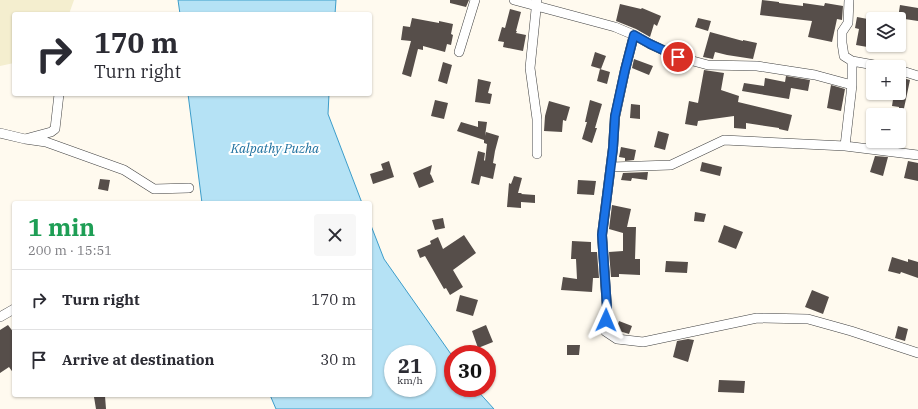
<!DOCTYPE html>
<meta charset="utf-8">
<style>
:root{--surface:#fff;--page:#f7f7f7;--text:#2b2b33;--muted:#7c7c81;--line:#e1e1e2}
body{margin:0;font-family:"IBM Plex Serif",serif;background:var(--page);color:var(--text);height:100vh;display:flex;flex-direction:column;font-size:15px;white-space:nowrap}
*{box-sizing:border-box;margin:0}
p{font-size:13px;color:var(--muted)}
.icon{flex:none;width:22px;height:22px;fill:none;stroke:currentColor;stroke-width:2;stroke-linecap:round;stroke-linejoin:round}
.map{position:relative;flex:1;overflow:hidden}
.side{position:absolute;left:12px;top:201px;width:360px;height:196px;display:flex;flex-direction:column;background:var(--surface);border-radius:4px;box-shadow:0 1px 3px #0004}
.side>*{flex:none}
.banner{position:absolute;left:12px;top:12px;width:360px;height:84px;border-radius:4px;box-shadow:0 1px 3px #0004;background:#fff;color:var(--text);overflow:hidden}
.fabs{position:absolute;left:866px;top:12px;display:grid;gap:8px}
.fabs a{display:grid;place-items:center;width:40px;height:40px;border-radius:4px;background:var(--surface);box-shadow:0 1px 3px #0004;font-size:20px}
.speed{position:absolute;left:384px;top:345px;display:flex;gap:8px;font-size:20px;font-weight:700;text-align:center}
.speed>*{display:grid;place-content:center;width:52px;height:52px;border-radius:50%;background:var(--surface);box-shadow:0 1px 3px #0004;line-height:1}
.speed small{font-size:10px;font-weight:400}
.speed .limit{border:6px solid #d22;background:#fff;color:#111}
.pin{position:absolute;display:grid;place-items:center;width:34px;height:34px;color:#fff;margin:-17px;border:2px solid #fff;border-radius:50%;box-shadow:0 1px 4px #0007}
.me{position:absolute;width:44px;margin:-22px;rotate:1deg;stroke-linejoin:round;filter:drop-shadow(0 0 3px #0008)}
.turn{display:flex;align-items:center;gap:14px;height:84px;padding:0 16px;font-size:18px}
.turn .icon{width:52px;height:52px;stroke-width:2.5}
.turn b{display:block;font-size:28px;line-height:34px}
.round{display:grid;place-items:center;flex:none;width:42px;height:42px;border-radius:4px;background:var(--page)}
.overview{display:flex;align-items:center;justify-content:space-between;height:68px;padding:0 16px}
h1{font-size:24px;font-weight:700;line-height:30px;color:#1e9e55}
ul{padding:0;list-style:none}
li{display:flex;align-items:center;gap:12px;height:60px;padding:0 16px;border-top:1px solid var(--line)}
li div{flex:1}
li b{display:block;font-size:15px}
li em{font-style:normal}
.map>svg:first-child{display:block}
.farmland{fill:#f4eecf}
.water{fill:#b5e2f5;stroke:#3d9dca;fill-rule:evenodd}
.building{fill:#564e4a}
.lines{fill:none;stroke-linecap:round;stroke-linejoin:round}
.minor-casing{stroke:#414141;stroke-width:10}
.minor{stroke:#fff;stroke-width:9}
.route-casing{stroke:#114b97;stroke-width:10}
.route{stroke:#1a73e8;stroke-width:7}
.labels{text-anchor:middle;stroke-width:4;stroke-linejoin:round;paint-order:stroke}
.water-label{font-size:13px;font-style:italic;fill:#1a6e9d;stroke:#fff}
</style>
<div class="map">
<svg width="918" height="409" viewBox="0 0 918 409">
<rect width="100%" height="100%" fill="#fffaef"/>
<!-- farmland -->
<path class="farmland" d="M0 0H74L69 14H14V63L0 66Z"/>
<!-- water -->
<path class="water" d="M178 0H336L335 14H180Z
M188 94H329L328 114 362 203H202Z
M370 223 384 259 453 357V388H475L494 409H276L270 395H370ZM393 354H427V388H393Z"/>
<!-- building -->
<path class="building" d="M450 0H469L466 7 450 3Z
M762 0 779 2V3L803 6V3L824 6 825 3 843 6 842 20 837 19 832 42 808 37 812 21 760 15Z
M620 4 641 9 642 8 661 16 657 26 654 24 650 37 636 29 616 21Z
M900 5 918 8V21L898 18Z
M510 9 521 12 516 31H517L516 33 526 35 523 51 503 47 504 42 498 41 502 27 505 28Z
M857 17 873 20V48L856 45 859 29 855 28Z
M412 18 439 23V21L453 24 451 34 453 35 451 45 447 44 445 52 423 46V50L418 49 411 77 402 74 411 41 401 40 403 26 410 27Z
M698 18 711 21 708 31 695 27Z
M710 32 743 41V40L757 43 753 59 727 55 715 52 713 59 703 57Z
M595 52 606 56 601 69 591 66Z
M634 59 653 66 649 75 632 68Z
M443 62 452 65 447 84 438 81Z
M600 69 610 72 607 84 597 81Z
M704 70 724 73 721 90 739 96 738 102 792 115 788 131 779 129V128L746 123V129L734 128V116L698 121 697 126 685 124 689 101 698 103Z
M786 76 810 80 808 91 791 88 789 99 742 91 744 83 764 86 765 78 785 82Z
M899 77 910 80 903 113H899V107L892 106 894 93H899Z
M478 79 491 82 488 93 492 94 490 104 475 102Z
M831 85 845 89 841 111 827 108Z
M435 100 448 103 444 119 431 116Z
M590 100 602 104 595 128H597L592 143 582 139 587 122H585Z
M549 101 570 107 566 121 563 120 562 132 544 131 545 116Z
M631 104 640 105V119L630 118Z
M478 121 487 122 485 136 486 132 499 136 495 151 493 163 496 164 493 179 481 176 479 185 471 183 473 174 478 151 485 153 484 160 485 161 487 144 484 143V140L457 131 461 122 478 127Z
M658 131 669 134 665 150 654 147Z
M621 147 636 150 634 160 625 161V158L619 157Z
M875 156 888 157 883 176 870 172Z
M389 161 394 177 373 184 370 174 383 170 381 164Z
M908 161 918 163V181L904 178Z
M702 162 722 167 720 176 700 171Z
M432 165 430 174 431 175 434 182 419 188 413 173Z
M648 172 647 180 632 178 631 181 621 180 623 173Z
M514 176 522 178 518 193H522L521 194 535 195V203L521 202V208L507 207 509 183 511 184Z
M100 179 110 180 108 191 98 189Z
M578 180 596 181 594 195 577 194Z
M612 205 631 209 627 227H636L635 259H640V275L619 274V277H611L609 252 623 251V233L609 229Z
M695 212 706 214 704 222 694 221Z
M443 218 445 228 435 230 432 220Z
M724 225 743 232 736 249 718 242Z
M464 235 476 253 453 270 463 287 450 295 446 288 444 289 425 256 420 258 417 250 431 244 430 241 438 237 443 249Z
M572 241 591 242V252H597L599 278H593L592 292 561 290 563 277 577 279 576 259H571Z
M892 257 908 262V259L918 262V278L901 272 900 274 888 271Z
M666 261 688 262 687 273 665 272Z
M812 290 829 297 823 314 805 307Z
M460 295 478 300 473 316 456 311Z
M619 321 632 326 629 334 616 330Z
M8 325 14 333V374L9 367 0 373V330Z
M486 325 493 342 478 348 472 331Z
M898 326 908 329 905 341 895 338Z
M688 339 694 340 688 362 673 357 677 341Z
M567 345H580L579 355H567Z
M719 380 745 381 744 393 718 392Z
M105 396 106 409H96L94 397Z"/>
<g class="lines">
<defs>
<path id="minor" d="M514 0 615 27 634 35
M537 0 530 68 537 119V154
M849 0 848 23 842 32V43L844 56 852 61
M459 52 475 0
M899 70 918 76
M852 85V61L885 67
M0 133 25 139 51 132 55 129 59 94
M25 139 46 142 124 170 154 189 189 188
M918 155 845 146 852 85 815 75 757 66 708 65 678 57 650 44 634 35 625 70 615 117 613 148 602 235 607 308 605 331 617 339 643 342 757 318 808 319 851 331 918 353
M611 167 671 165 724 140 845 146
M0 317 14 309"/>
</defs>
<!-- minor casing -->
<use href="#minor" class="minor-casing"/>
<!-- minor -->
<use href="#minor" class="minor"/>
</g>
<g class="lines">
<defs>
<path id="route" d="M606 320 607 308 602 235 613 148 615 116 625 70 634 35 650 44 678 57"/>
</defs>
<!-- route casing -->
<use href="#route" class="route-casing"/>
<!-- route -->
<use href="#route" class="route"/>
</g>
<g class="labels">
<!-- water labels -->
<g class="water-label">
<text x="275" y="153">Kalpathy Puzha</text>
</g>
</g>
</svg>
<div class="fabs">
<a><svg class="icon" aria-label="layers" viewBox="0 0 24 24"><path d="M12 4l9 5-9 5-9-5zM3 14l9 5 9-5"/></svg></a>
<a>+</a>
<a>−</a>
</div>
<div class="speed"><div>21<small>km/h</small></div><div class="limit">30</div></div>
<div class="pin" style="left:678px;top:57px;background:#d93025"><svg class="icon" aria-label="arrive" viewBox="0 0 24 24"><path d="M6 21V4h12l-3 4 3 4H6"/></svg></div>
<svg class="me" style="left:606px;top:320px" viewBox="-20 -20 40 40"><path d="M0-17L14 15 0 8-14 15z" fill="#1a73e8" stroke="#fff" stroke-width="4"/></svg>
<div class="banner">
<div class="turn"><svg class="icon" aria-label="right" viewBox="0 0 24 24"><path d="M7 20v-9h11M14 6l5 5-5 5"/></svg><div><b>170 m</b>Turn right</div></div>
</div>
<section class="side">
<div class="overview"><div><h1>1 min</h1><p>200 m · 15:51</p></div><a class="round"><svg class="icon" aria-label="close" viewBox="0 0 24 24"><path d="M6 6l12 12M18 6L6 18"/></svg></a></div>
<ul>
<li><svg class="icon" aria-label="right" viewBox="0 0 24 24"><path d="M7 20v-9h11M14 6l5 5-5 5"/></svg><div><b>Turn right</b></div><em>170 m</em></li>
<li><svg class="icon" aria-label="arrive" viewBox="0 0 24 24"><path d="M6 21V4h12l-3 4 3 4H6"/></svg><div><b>Arrive at destination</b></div><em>30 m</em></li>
</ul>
</section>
</div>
